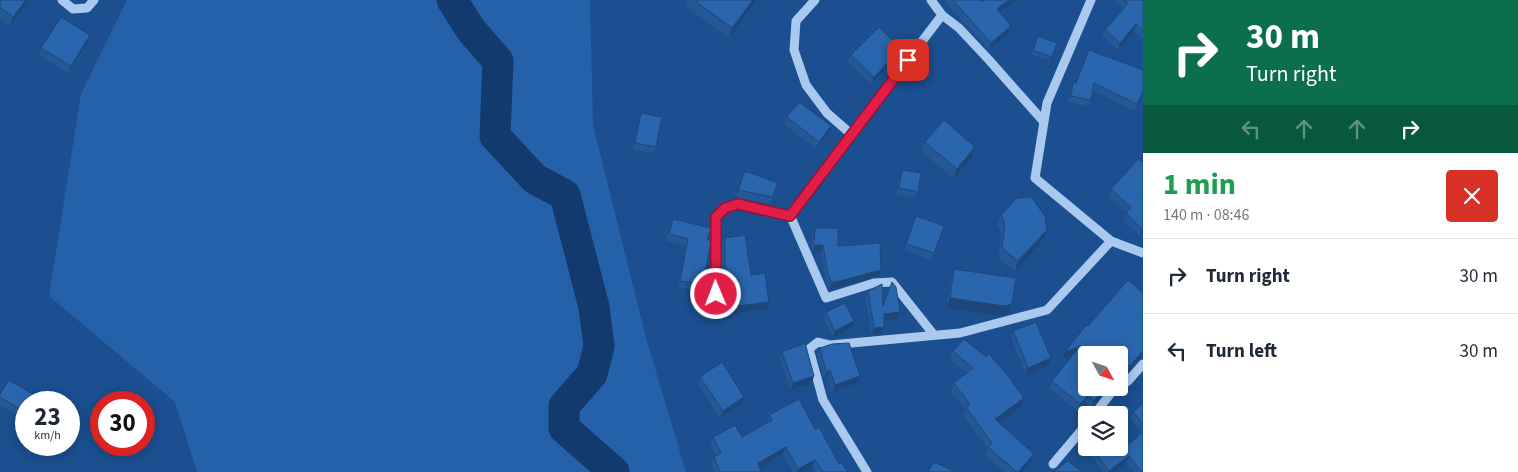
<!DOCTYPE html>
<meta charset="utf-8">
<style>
:root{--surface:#fff;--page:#f2f2f3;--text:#1f2937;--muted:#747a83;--line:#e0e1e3}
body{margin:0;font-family:"Source Sans 3",sans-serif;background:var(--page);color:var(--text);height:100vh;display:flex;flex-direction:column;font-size:19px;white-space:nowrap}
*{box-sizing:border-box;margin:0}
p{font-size:16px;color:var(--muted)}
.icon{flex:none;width:28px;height:28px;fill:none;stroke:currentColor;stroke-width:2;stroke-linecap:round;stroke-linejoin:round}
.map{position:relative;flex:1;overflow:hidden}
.panel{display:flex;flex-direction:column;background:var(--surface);width:375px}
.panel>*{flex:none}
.hud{background:#0b6e4f;color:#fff;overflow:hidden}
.needle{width:32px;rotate:130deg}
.tools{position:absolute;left:1078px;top:346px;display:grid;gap:10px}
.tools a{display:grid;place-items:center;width:50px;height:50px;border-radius:5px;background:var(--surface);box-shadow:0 2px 12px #0003;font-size:25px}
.speed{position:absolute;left:15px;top:391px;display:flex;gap:10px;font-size:25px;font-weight:700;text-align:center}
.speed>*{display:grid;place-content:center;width:65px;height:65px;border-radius:50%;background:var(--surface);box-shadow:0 2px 12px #0003;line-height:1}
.speed small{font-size:12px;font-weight:400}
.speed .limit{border:8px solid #d22;background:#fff;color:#111}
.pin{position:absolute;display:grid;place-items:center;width:42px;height:42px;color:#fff;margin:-21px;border-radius:10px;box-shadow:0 2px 8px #0006}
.me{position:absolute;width:55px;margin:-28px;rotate:359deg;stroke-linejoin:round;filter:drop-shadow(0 0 4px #0008)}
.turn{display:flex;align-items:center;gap:18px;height:105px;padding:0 20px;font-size:22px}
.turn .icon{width:65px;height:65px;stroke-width:2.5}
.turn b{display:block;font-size:35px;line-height:42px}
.lanes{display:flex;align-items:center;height:48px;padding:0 20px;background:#0003;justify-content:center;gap:25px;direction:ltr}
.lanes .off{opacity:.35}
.round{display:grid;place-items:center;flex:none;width:52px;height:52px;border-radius:5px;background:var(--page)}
.overview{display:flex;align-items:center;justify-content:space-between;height:85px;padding:0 20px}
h1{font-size:30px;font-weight:700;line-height:38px;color:#1e9e55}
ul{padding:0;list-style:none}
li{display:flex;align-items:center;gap:15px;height:75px;padding:0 20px;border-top:1px solid var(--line)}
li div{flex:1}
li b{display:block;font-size:19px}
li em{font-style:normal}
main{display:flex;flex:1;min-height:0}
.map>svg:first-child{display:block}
.green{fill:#2461a8}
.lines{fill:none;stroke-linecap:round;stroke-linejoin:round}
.river{stroke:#123a6d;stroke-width:31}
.minor{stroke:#a9c9ee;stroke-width:9}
.wall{fill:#245895}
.shaded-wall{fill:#1d4779}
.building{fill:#2a66ad;stroke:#1d4779}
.route-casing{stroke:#92132f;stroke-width:12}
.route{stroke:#e11d48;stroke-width:9}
</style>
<main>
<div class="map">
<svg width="1143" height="472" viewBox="0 0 1143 472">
<rect width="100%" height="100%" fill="#1b4f8f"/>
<!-- green -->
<path class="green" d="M127 0H590L593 125 646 338 686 472H197L175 402 49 296 81 94Z"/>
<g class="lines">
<!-- river -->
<path class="river" d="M452 0 471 30 498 61 495 136 535 179 565 195 594 307 599 346 592 374 564 406V428L614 472"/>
<!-- minor -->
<path class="minor" d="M62 0 73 9 87 8 94 0
M815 0 796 21 794 50 806 85 827 113 851 134
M931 0 942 15 959 28 989 60 1044 122
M1091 0 1047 103 1035 178 1111 241 1143 253
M790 215 942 15
M790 215 826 298 874 283 892 282 934 335
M716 294V217L725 208 738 204 790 215
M1119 387 1128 381 1143 364
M1094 415 1114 389 1117 388
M1053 464 1086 425
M867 472 823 400 809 349 818 342 830 345 960 333 1047 310 1111 241"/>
</g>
<!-- wall -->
<path class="wall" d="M0 0H29L10 27 0 19Z
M687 0H756L729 38 685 6Z
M944 0H980L982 2 999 12 1011 26 1009 33 989 50Z
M1116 0H1143V39L1134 31 1118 50 1102 36 1105 30 1123 8 1115 2Z
M1038 36 1057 43 1050 61 1031 54Z
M88 42 68 73 39 55 41 48Z
M851 55 899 56 871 84 848 62Z
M1143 70V93L1134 111 1093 90 1091 100 1089 106 1068 102 1071 89 1073 83H1076Z
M641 113 656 147 654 153 633 150 639 120Z
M787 117 828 133 816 149 784 124Z
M925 142 975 147 972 157 954 179 922 152Z
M1143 163V233L1140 236 1123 220 1126 212 1108 196 1111 189Z
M902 170 918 192 915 198 896 195 900 177Z
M745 171 778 183 770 204 736 197Z
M1001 215 1047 230 1043 240 1015 271 998 258 1002 234 997 225Z
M916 216 944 226 931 260 904 250Z
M673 219 707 240 703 285 700 292 678 287 686 246 666 241Z
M815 228 838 246 881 270 879 276 829 290 826 282 821 252H813L812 250V235Z
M725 238 751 275 767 309 728 314 722 270V245Z
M954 269 1012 304 1008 314 1001 316 946 308 951 279Z
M868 291 897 319 884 321V327L882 334 871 335 866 298Z
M826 312 852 328 833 338 824 319Z
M1013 331 1049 365 1026 375 1011 338Z
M820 348 858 383 832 392 827 377 824 379 817 355Z
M953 351 1024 398 1021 407 999 423 1034 454 1031 462 1023 472H1005L985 455 988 449 963 415 965 409 951 392 954 383 966 373 950 360Z
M782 352 812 383 791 390 780 359Z
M1065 352 1138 360 1127 373 1125 370 1086 388H1107L1092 408 1085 402 1078 411 1049 388 1052 381 1073 355 1062 359Z
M700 377 742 404 720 418 698 384Z
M0 394 26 402V414L23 420 0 405Z
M1143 403V472H1134L1126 462 1114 472H1103L1087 451 1089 448H1119L1123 449 1142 432 1130 419 1133 412Z
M769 415 815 429 839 464 848 472H816L812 467 803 472H793L783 454 760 468 761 472H715L711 464 714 457 716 456 710 444 713 437H742L767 422Z"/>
<!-- shaded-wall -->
<path class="shaded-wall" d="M26 0H29L10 27 13 17Z
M753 0H756L755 2 729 38 732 28Z
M1009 0H1017L994 16 997 9Z
M1136 24 1134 31 1118 50 1120 43Z
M1011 26 1009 33 989 50 991 43Z
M90 35 88 42 68 73 71 66Z
M901 49 899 56 871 84 874 77Z
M831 126 828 133 816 149 819 142Z
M975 147 972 157 954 179 957 169Z
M1142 229H1143V233L1140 236Z
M1047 230 1043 240 1015 271 1018 261Z
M815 245H823L821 252H813Z
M881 270 879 276 829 290 832 283Z
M950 298 1012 304 1008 314 1001 316 946 308Z
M769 302 767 309 728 314 730 307Z
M900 312 897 319 881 321 884 314Z
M854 321 852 328 833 338 835 331Z
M884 327 882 334 871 335 874 328Z
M1080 346 1078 353 1062 359 1065 352Z
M1143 352V358L1138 360 1127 373 1130 366 1141 353Z
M1051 358 1049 365 1026 375 1028 368Z
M1127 364 1125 370 1119 379V374Z
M830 370 827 377 824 379 826 372Z
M814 376 812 383 791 390 793 383Z
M860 376 858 383 832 392 835 385Z
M1104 388H1107L1092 408 1094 401Z
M1088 396 1085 402 1078 411 1080 404Z
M744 397 742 404 720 418 723 411Z
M1024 398 1021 407 992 428 995 419Z
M786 447 783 454 756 470 758 463Z
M1034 454 1031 462 1023 472H1018Z
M1129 456 1126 463 1114 472H1109V471Z
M815 460 812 467 803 472H797L798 469Z"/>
<!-- building -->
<path class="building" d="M0 0H26L13 17 0 7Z
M694 0H753L732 28Z
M953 0H980L982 2 984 0H1009L997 9 1011 26 991 43Z
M1124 0H1143V31L1136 24 1120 43 1105 30 1128 3Z
M61 17 90 35 71 66 41 48Z
M879 27 901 49 874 77 851 55Z
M1038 36 1057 43 1052 57 1033 50Z
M1089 50 1143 70V91L1137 104 1094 83 1091 100 1071 96 1073 83H1076Z
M799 102 831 126 819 142 787 117Z
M641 113 662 117 656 147 635 143Z
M944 120 975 147 957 169 925 142Z
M1138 159 1143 163V193L1142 194 1143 195V229H1142L1126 213 1131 207 1111 189Z
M902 170 921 173 918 192 899 188Z
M745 171 778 183 772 197 738 190Z
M1031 197 1045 216 1047 230 1018 261 1002 248 1005 224 1001 215 1017 198Z
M916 216 944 226 934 253 906 244Z
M673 219 711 228 707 240H711L703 285 680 281 688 239 669 234Z
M815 228H838V246L880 243 881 270 832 283 828 275 823 245H815L814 243Z
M745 235 751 275 765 273 769 302 730 307 725 263V238Z
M954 269 1016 278 1012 304 1004 306 950 298Z
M1128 280 1143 293V352L1141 353 1130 366 1127 364 1119 374V355H1086V388H1104L1094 401 1088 396 1080 404 1052 381 1080 346 1065 352 1086 325 1088 326Z
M892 282 896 287 900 312 884 314V327L874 328 868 291 882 284 883 306Z
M845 303 854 321 835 331 826 312Z
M1036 322 1051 358 1028 368 1013 331Z
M964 339 986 357 989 354 1008 376 1024 398 995 419 1034 454 1018 472H1017L988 447 992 443 966 407 970 404 954 383 973 368 953 351Z
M805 343 814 376 793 383 782 352Z
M849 343 860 376 835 385 830 370 826 372 820 348 832 344Z
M722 362 744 397 723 411 700 377Z
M9 380 36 396 32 402H26V413L0 397V394Z
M799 399 815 429 819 427 839 464 841 462 848 472H823L815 460 798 469 786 447 758 463 761 472H720L714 457 721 453 713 437 735 425 742 437 772 420 769 415Z
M1143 403V424L1133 412Z
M1143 432V472H1142L1123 449Z
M1119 443 1129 456 1109 471 1092 448H1119Z
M1068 461 1082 472H1054Z
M934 462 955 472H928Z"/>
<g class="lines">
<defs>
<path id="route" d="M716 294V217L725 208 738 204 790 216 908 60"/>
</defs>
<!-- route casing -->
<use href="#route" class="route-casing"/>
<!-- route -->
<use href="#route" class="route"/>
</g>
</svg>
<div class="tools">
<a><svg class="needle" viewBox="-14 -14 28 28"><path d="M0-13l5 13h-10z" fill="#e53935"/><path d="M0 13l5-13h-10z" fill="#747a83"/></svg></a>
<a><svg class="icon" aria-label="layers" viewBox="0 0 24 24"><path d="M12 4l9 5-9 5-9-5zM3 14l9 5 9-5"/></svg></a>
</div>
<div class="speed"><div>23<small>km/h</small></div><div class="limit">30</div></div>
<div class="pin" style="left:908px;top:60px;background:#d93025"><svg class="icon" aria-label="arrive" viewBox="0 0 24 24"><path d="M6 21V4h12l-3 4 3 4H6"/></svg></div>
<svg class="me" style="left:716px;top:294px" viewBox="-20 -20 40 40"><circle r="17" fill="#e11d48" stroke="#fff" stroke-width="3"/><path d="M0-11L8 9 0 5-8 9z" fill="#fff"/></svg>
</div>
<section class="panel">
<div class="hud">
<div class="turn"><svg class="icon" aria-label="right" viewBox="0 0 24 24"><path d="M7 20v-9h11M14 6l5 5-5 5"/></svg><div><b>30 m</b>Turn right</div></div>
<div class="lanes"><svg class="icon off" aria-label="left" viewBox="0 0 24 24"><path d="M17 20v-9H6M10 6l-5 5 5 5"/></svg><svg class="icon off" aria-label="ahead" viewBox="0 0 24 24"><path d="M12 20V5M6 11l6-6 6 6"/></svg><svg class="icon off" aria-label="ahead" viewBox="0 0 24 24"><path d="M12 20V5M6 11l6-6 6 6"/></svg><svg class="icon" aria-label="right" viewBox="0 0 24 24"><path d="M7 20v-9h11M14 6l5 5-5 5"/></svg></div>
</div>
<div class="overview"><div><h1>1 min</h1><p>140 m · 08:46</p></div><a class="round" style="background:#d93025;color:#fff"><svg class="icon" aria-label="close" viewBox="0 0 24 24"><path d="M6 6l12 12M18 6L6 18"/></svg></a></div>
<ul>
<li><svg class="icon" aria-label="right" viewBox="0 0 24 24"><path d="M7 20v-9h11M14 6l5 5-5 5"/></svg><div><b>Turn right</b></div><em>30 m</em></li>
<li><svg class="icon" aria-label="left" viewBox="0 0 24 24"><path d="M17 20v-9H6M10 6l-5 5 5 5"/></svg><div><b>Turn left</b></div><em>30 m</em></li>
</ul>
</section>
</main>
